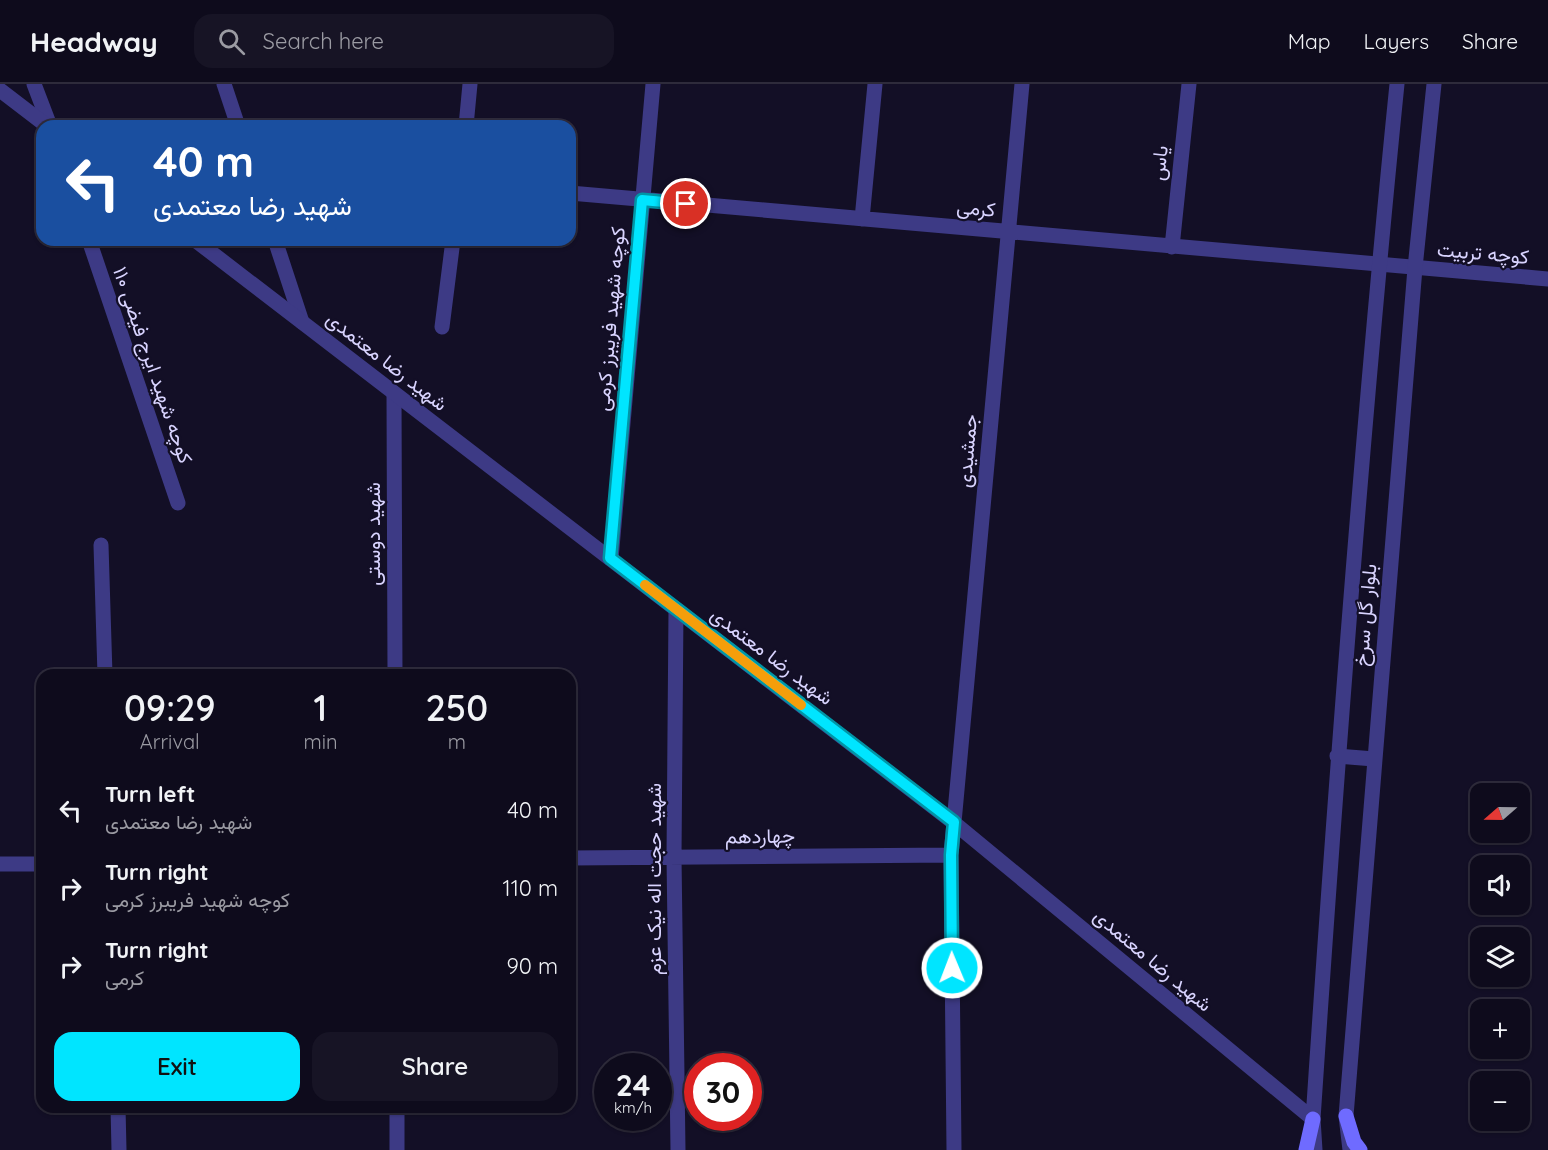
<!DOCTYPE html>
<meta charset="utf-8">
<style>
:root{--surface:#0e0b1c;--page:#171425;--text:#f1f3f6;--muted:#9b9ba3;--line:#2e2b3b;--accent:#00e5ff}
body{margin:0;font-family:Quicksand,Vazirmatn,sans-serif;background:var(--page);color:var(--text);height:100vh;display:flex;flex-direction:column;font-size:22px;white-space:nowrap}
*{box-sizing:border-box;margin:0}
p{font-size:20px;color:var(--muted)}
.icon{flex:none;width:33px;height:33px;fill:none;stroke:currentColor;stroke-width:2;stroke-linecap:round;stroke-linejoin:round}
.map{position:relative;flex:1;overflow:hidden}
.drawer{position:absolute;left:36px;top:585px;width:540px;height:444px;display:flex;flex-direction:column;background:var(--surface);border-radius:18px;box-shadow:0 2px 4px #0004,0 0 0 2px var(--line)}
.drawer>*{flex:none}
.banner{position:absolute;left:36px;top:36px;width:540px;height:126px;border-radius:18px;box-shadow:0 2px 4px #0004,0 0 0 2px var(--line);background:#1a4fa0;color:#fff;overflow:hidden}
.needle{width:39px;rotate:250deg}
.controls{position:absolute;left:1470px;top:699px;display:grid;gap:12px}
.controls a{display:grid;place-items:center;width:60px;height:60px;border-radius:12px;background:var(--surface);box-shadow:0 2px 4px #0004,0 0 0 2px var(--line);font-size:30px}
.speed{position:absolute;left:594px;top:969px;display:flex;gap:12px;font-size:30px;font-weight:700;text-align:center}
.speed>*{display:grid;place-content:center;width:78px;height:78px;border-radius:50%;background:var(--surface);box-shadow:0 2px 4px #0004,0 0 0 2px var(--line);line-height:1}
.speed small{font-size:15px;font-weight:400}
.speed .limit{border:9px solid #d22;background:#fff;color:#111}
.pin{position:absolute;display:grid;place-items:center;width:51px;height:51px;color:#fff;margin:-26px;border:3px solid #fff;border-radius:50%;box-shadow:0 2px 6px #0007}
.me{position:absolute;width:66px;margin:-33px;rotate:359deg;stroke-linejoin:round;filter:drop-shadow(0 0 4px #0008)}
.turn{display:flex;align-items:center;gap:21px;height:126px;padding:0 18px;font-size:27px}
.turn .icon{width:78px;height:78px;stroke-width:2.5}
.turn b{display:block;font-size:42px;line-height:51px}
.eta{display:flex;justify-content:space-evenly;align-items:center;height:102px;text-align:center}
.eta b{font-size:36px;font-weight:600;line-height:42px}
.primary-button{display:flex;gap:12px;margin-top:auto;padding:12px 18px}
.primary-button a{flex:1;height:69px;border-radius:18px;background:var(--accent);color:#111;font-size:24px;font-weight:600;line-height:69px;text-align:center}
.primary-button a+a{background:var(--page);color:var(--text)}
ul{padding:0;list-style:none}
li{display:flex;align-items:center;gap:18px;height:78px;padding:0 18px}
li div{flex:1}
li b{display:block;font-size:22px}
li em{font-style:normal}
header{display:flex;align-items:center;gap:36px;box-sizing:border-box;height:84px;padding:0 30px;background:var(--surface);border-bottom:2px solid var(--line)}
header strong{font-size:28px}
nav{display:flex;gap:33px;margin-inline-start:auto;font-size:21px}
.search{width:420px;height:54px;background:var(--page);display:flex;align-items:center;gap:15px;box-sizing:border-box;padding:0 21px;border-radius:18px;color:var(--muted);font-size:22px}
.map>svg:first-child{display:block}
.lines{fill:none;stroke-linecap:round;stroke-linejoin:round}
.minor{stroke:#3d3a85;stroke-width:15}
.tertiary{stroke:#3d3a85;stroke-width:15}
.secondary{stroke:#6f6bff;stroke-width:15}
.route-casing{stroke:#0095a6;stroke-width:15}
.route{stroke:#00e5ff;stroke-width:10}
.slow{stroke:#f59e0b;stroke-width:10}
.labels{text-anchor:middle;stroke-width:4.5;stroke-linejoin:round;paint-order:stroke}
.street-label{font-size:20px;fill:#d9d4ff;stroke:#130f26}
</style>
<header>
<strong>Headway</strong>
<div class="search"><svg class="icon" aria-label="search" viewBox="0 0 24 24"><circle cx="10" cy="10" r="6"/><path d="M15 15l6 6"/></svg>Search here</div>
<nav><a>Map</a><a>Layers</a><a>Share</a></nav>
</header>
<div class="map">
<svg width="1548" height="1066" viewBox="0 0 1548 1066">
<rect width="100%" height="100%" fill="#130f26"/>
<g class="lines">
<!-- minor -->
<path class="minor" d="M34 0 50 42
M224 0 238 42
M466 42 470 0
M570 109 1548 195
M862 135 875 0
M89 156 178 419
M275 156 302 238
M1172 163 1189 0
M442 243 453 156
M394 309 395 591
M101 461 105 591
M611 475 653 0
M676 525 674 773 678 1066
M570 774 951 771
M0 780H42
M118 1023 119 1066
M397 1023V1066
M954 1066 951 771 1022 0"/>
<!-- tertiary -->
<path class="tertiary" d="M0 6 47 42
M195 156 953 738 1313 1035
M1337 672 1374 675
M1315 1066 1313 1035C1336 690 1362 345 1397 0
M1350 1066 1346 1032 1415 184 1434 0"/>
<!-- secondary -->
<path class="secondary" d="M1346 1032 1354 1058 1360 1066
M1306 1066 1313 1035"/>
</g>
<g class="lines">
<defs>
<path id="route" d="M686 120 642 116 610 474 954 738 951 771 952 884"/>
</defs>
<!-- route casing -->
<use href="#route" class="route-casing"/>
<!-- route -->
<use href="#route" class="route"/>
<!-- slow -->
<path class="slow" d="M645 501 801 621"/>
</g>
<g class="labels">
<!-- street labels -->
<g class="street-label">
<text transform="translate(1159 79) rotate(-84)" y="7">یاس</text>
<text transform="translate(976 124) rotate(5)" y="7">کرمی</text>
<text transform="translate(1483 169) rotate(5)" y="7">کوچه تربیت</text>
<text transform="translate(610 235) rotate(-85)" y="7">کوچه شهید فریبرز کرمی</text>
<text transform="translate(387 277) rotate(38)" y="7">شهید رضا معتمدی</text>
<text transform="translate(153 281) rotate(71)" y="7">کوچه شهید ایرج فیضی ۱۱۰</text>
<text transform="translate(967 367) rotate(-85)" y="7">جمشیدی</text>
<text transform="translate(373 450) rotate(-90)" y="7">شهید دوستی</text>
<text transform="translate(1365 531) rotate(-85)" y="7">بلوار گل سرخ</text>
<text transform="translate(772 572) rotate(37)" y="7">شهید رضا معتمدی</text>
<text transform="translate(760 752) rotate(-1)" y="7">چهاردهم</text>
<text transform="translate(654 795) rotate(-90)" y="7">شهید حجت اله نیک عزم</text>
<text transform="translate(1153 876) rotate(40)" y="7">شهید رضا معتمدی</text>
</g>
</g>
</svg>
<div class="controls">
<a><svg class="needle" viewBox="-14 -14 28 28"><path d="M0-13l5 13h-10z" fill="#e53935"/><path d="M0 13l5-13h-10z" fill="#9b9ba3"/></svg></a>
<a><svg class="icon" aria-label="sound" viewBox="0 0 24 24"><path d="M4 9h4l5-4v14l-5-4H4zM17 9q2 3 0 6"/></svg></a>
<a><svg class="icon" aria-label="layers" viewBox="0 0 24 24"><path d="M12 4l9 5-9 5-9-5zM3 14l9 5 9-5"/></svg></a>
<a>+</a>
<a>−</a>
</div>
<div class="speed"><div>24<small>km/h</small></div><div class="limit">30</div></div>
<div class="pin" style="left:686px;top:120px;background:#d93025"><svg class="icon" aria-label="arrive" viewBox="0 0 24 24"><path d="M6 21V4h12l-3 4 3 4H6"/></svg></div>
<svg class="me" style="left:952px;top:884px" viewBox="-20 -20 40 40"><circle r="17" fill="#00e5ff" stroke="#fff" stroke-width="3"/><path d="M0-11L8 9 0 5-8 9z" fill="#fff"/></svg>
<div class="banner">
<div class="turn"><svg class="icon" aria-label="left" viewBox="0 0 24 24"><path d="M17 20v-9H6M10 6l-5 5 5 5"/></svg><div><b>40 m</b>شهید رضا معتمدی</div></div>
</div>
<section class="drawer">
<div class="eta">
<div><b>09:29</b><p>Arrival</p></div>
<div><b>1</b><p>min</p></div>
<div><b>250</b><p>m</p></div>
</div>
<ul>
<li><svg class="icon" aria-label="left" viewBox="0 0 24 24"><path d="M17 20v-9H6M10 6l-5 5 5 5"/></svg><div><b>Turn left</b><p>شهید رضا معتمدی</p></div><em>40 m</em></li>
<li><svg class="icon" aria-label="right" viewBox="0 0 24 24"><path d="M7 20v-9h11M14 6l5 5-5 5"/></svg><div><b>Turn right</b><p>کوچه شهید فریبرز کرمی</p></div><em>110 m</em></li>
<li><svg class="icon" aria-label="right" viewBox="0 0 24 24"><path d="M7 20v-9h11M14 6l5 5-5 5"/></svg><div><b>Turn right</b><p>کرمی</p></div><em>90 m</em></li>
</ul>
<div class="primary-button"><a>Exit</a><a>Share</a></div>
</section>
</div>
